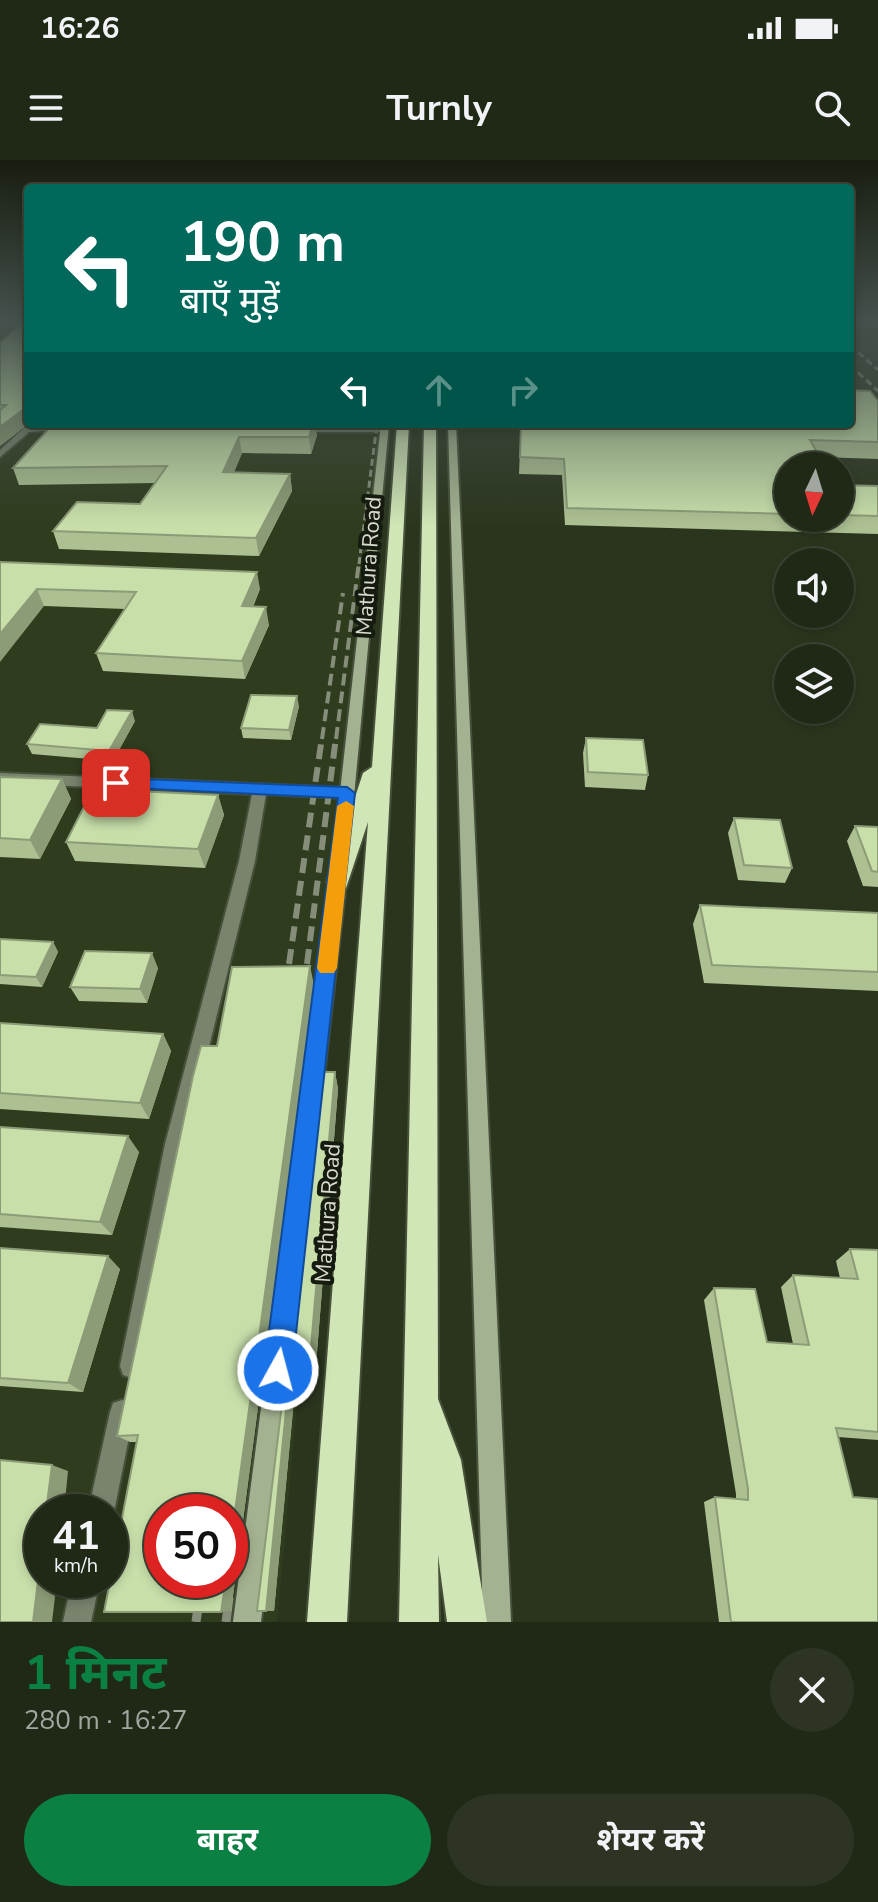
<!DOCTYPE html>
<html lang="hi">
<meta charset="utf-8">
<style>
:root{--surface:#202816;--page:#2d3423;--text:#f1f3f6;--muted:#a2a6a1;--line:#3d4435;--accent:#0b8043}
body{margin:0;font-family:"Nunito Sans","Noto Sans Devanagari",sans-serif;background:var(--page);color:var(--text);height:100vh;display:flex;flex-direction:column;font-size:30px;white-space:nowrap}
*{box-sizing:border-box;margin:0}
p{font-size:26px;color:var(--muted)}
.icon{flex:none;width:44px;height:44px;fill:none;stroke:currentColor;stroke-width:2;stroke-linecap:round;stroke-linejoin:round}
.map{position:relative;height:1462px;overflow:hidden}
.details{display:flex;flex-direction:column;background:var(--surface);flex:1}
.details>*{flex:none}
.hud{position:absolute;left:24px;top:24px;width:830px;height:244px;border-radius:8px;box-shadow:0 4px 12px #0003,0 0 0 2px var(--line);background:#00695c;color:#fff;overflow:hidden}
.needle{width:52px;rotate:184deg}
.buttons{position:absolute;left:774px;top:292px;display:grid;gap:16px}
.buttons a{display:grid;place-items:center;width:80px;height:80px;border-radius:50%;background:var(--surface);box-shadow:0 4px 12px #0003,0 0 0 2px var(--line);font-size:40px}
.speed{position:absolute;left:24px;top:1334px;display:flex;gap:16px;font-size:40px;font-weight:700;text-align:center}
.speed>*{display:grid;place-content:center;width:104px;height:104px;border-radius:50%;background:var(--surface);box-shadow:0 4px 12px #0003,0 0 0 2px var(--line);line-height:1}
.speed small{font-size:20px;font-weight:400}
.speed .limit{border:12px solid #d22;background:#fff;color:#111}
.pin{position:absolute;display:grid;place-items:center;width:68px;height:68px;color:#fff;margin:-34px;border-radius:16px;box-shadow:0 4px 12px #0006}
.me{position:absolute;width:88px;margin:-44px;rotate:7deg;stroke-linejoin:round;filter:drop-shadow(0 0 6px #0008)}
.turn{display:flex;align-items:center;gap:28px;height:168px;padding:0 24px;font-size:36px}
.turn .icon{width:104px;height:104px;stroke-width:2.5}
.turn b{display:block;font-size:56px;line-height:68px}
.lanes{display:flex;align-items:center;height:76px;padding:0 24px;background:#0003;justify-content:center;gap:40px;direction:ltr}
.lanes .off{opacity:.35}
.round{display:grid;place-items:center;flex:none;width:84px;height:84px;border-radius:42px;background:var(--page)}
.headline{display:flex;align-items:center;justify-content:space-between;height:136px;padding:0 24px}
h1{font-size:48px;font-weight:700;line-height:60px;color:var(--accent)}
.primary-button{display:flex;gap:16px;margin-top:auto;padding:16px 24px}
.primary-button a{flex:1;height:92px;border-radius:48px;background:var(--accent);color:#fff;font-size:32px;font-weight:700;line-height:92px;text-align:center}
.primary-button a+a{background:var(--page);color:var(--text)}
.status{display:flex;justify-content:space-between;align-items:center;height:56px;padding:0 40px;background:var(--surface);direction:ltr}
.status svg{height:22px;fill:currentColor}
header{display:flex;justify-content:space-between;align-items:center;height:104px;padding:0 24px;background:var(--surface);font-size:36px;font-weight:700}
.map>svg:first-child{display:block}
.built{fill:#303c1e;fill-rule:evenodd}
.lines{fill:none;stroke-linecap:round;stroke-linejoin:round}
.minor-casing{stroke:#46503a;stroke-width:4}
.secondary-casing{stroke:#46503a;stroke-width:4}
.trunk-casing{stroke:#46503a;stroke-width:4}
.minor{fill:#7a836e;fill-rule:evenodd}
.secondary{fill:#a3b290;fill-rule:evenodd}
.trunk{fill:#d1e6b6;fill-rule:evenodd}
.rail-far4{stroke:#868e7b;stroke-width:3;stroke-dasharray:7 4;stroke-linecap:butt}
.rail-far3{stroke:#868e7b;stroke-width:4;stroke-dasharray:12 6;stroke-linecap:butt}
.rail-far2{stroke:#868e7b;stroke-width:6;stroke-dasharray:15 8;stroke-linecap:butt}
.rail-far1{stroke:#868e7b;stroke-width:7;stroke-dasharray:20 10;stroke-linecap:butt}
.rail{stroke:#868e7b;stroke-width:9;stroke-dasharray:25 13;stroke-linecap:butt}
.wall{fill:#acc092}
.shaded-wall{fill:#8c9c77}
.building{fill:#c8dfaa;stroke:#8c9c77;stroke-width:2}
.route{fill:#1a73e8;stroke:#114b97;stroke-width:2}
.slow{fill:#f59e0b}
.labels{text-anchor:middle;stroke-width:8;stroke-linejoin:round;paint-order:stroke}
.street-label{font-size:22px;fill:#d6dcce;stroke:#161b10}
</style>
<div class="status"><b>16:26</b><svg viewBox="0 0 49 12"><path d="M0 12V9h3v3zM5 12V6h3v6zM10 12V3h3v9zM15 12V0h3v12zM26 1h20v11H26zM47 4h2v5h-2z"/></svg></div>
<header><svg class="icon" aria-label="menu" viewBox="0 0 24 24"><path d="M4 6h16M4 12h16M4 18h16"/></svg>Turnly<svg class="icon" aria-label="search" viewBox="0 0 24 24"><circle cx="10" cy="10" r="6"/><path d="M15 15l6 6"/></svg></header>
<div class="map">
<svg width="878" height="1462" viewBox="0 0 878 1462">
<rect width="100%" height="100%" fill="#2b351e"/>
<!-- built -->
<path class="built" d="M0 161H28V264H387L277 1462H0ZM42 1352H110V1420H42ZM162 1352H230V1420H162Z"/>
<g class="lines">
<defs>
<path id="minor" d="M69 265 72 269 29 272 0 297V290L24 268Z
M296 268H384L388 270 384 272H293Z
M0 613 347 628 354 633 347 638 266 634 255 701 185 984 144 1206 141 1215 132 1218 123 1215 120 1206 165 984 239 701 252 634 0 623Z
M122 1240 131 1243 134 1252 114 1352 110 1362V1352H88L110 1252 113 1243Z
M72 1420H100L91 1462H63Z"/>
<path id="secondary" d="M381 264H389L346 722 261 1462H233L330 722Z
M448 264H456L511 1462H483Z"/>
<path id="trunk" d="M397 264H409L347 1462H307L368 662 346 728H330L327 722 363 613 372 607Z
M424 264H436L438 1239 461 1300 487 1462H447L438 1395 439 1462H399Z"/>
</defs>
<!-- minor casing -->
<use href="#minor" class="minor-casing"/>
<!-- secondary casing -->
<use href="#secondary" class="secondary-casing"/>
<!-- trunk casing -->
<use href="#trunk" class="trunk-casing"/>
<!-- minor -->
<use href="#minor" class="minor"/>
<!-- secondary -->
<use href="#secondary" class="secondary"/>
<!-- trunk -->
<use href="#trunk" class="trunk"/>
<!-- rail-far4 -->
<path class="rail-far4" d="M850 185 878 210
M850 205 878 231
M359 404 377 264"/>
<!-- rail-far3 -->
<path class="rail-far3" d="M322 579 343 433
M336 579 359 402"/>
<!-- rail-far2 -->
<path class="rail-far2" d="M289 804 322 577
M307 804 336 577"/>
<!-- rail-far1 -->
<path class="rail-far1" d="M304 827 307 802
M285 829 289 802"/>
<!-- rail -->
<path class="rail" d="M196 1462 202 1420
M226 1462 230 1431"/>
</g>
<!-- wall -->
<path class="wall" d="M13 161H28V264L0 286V182L21 166 15 165Z
M878 241V299L820 297 788 306V358H840V325L878 326V374L565 365 562 315 519 314 521 264Z
M53 264 317 275 311 294 242 293 234 312 290 314 292 331 259 396 59 389 53 371 140 344 155 323 19 325 13 308Z
M0 402 260 429 253 447 269 465 245 519 103 511 96 493 125 449 44 446Z
M299 546 291 580 243 578 241 568Z
M135 561 113 601 32 594 27 584 97 568Z
M586 578 648 615 645 630 585 627 583 593Z
M0 617 62 619 71 639 40 699 0 697Z
M218 635 224 655 205 708 75 701 66 682Z
M734 658 792 708 785 723 738 720 728 673Z
M855 666 878 667V727L863 726 847 681Z
M700 745 878 753V831L704 823 693 764Z
M0 779 53 782 58 792 42 827 0 824Z
M158 808 147 843 79 841 70 827Z
M314 825 231 1451 137 1282H130L117 1276 217 886Z
M0 863 163 874 171 891 149 959 0 949Z
M322 912H335L338 929 314 1230 295 1229 274 1451H257Z
M0 967 139 992 112 1075 0 1067Z
M0 1088 120 1109 83 1232 0 1226Z
M850 1089 878 1090V1280L838 1277 878 1462H719L704 1342 715 1337 736 1339V1334L704 1140 714 1128 767 1182 793 1184 781 1127 793 1115 840 1118 836 1101Z"/>
<!-- shaded-wall -->
<path class="shaded-wall" d="M28 246V264L0 286V267Z
M313 264H315L317 275 311 294 309 277Z
M239 277 242 293 227 329 223 312Z
M290 314 292 331 259 396 256 378Z
M257 412 260 429 245 464 242 446Z
M37 429 44 446 0 502V474Z
M266 447 269 465 245 519 242 501Z
M297 536 299 546 291 580 289 570Z
M132 551 135 561 113 601 109 591Z
M62 619 71 639 40 699 30 680Z
M218 635 224 655 205 708 198 689Z
M53 782 58 792 42 827 36 817Z
M152 793 158 808 147 843 140 829Z
M310 806 314 825 231 1451 221 1452 226 1420H230V1388Z
M163 874 171 891 149 959 140 943Z
M335 912 338 929 314 1230 308 1221Z
M128 976 139 992 112 1075 100 1062Z
M108 1096 120 1109 83 1232 68 1223Z
M289 1220 295 1229 274 1451H266Z
M52 1305 68 1311 64 1352H46Z
M42 1388V1420H57L52 1462H33Z"/>
<!-- building -->
<path class="building" d="M26 161H28V246L0 267V250L6 245H0V182Z
M850 230 870 231 878 241V282L810 280 825 306H788V354L567 348 564 299 520 297 521 264H850Z
M53 264H313L309 277H239L223 312 290 314 256 378 53 371 77 342 140 344 167 306 13 308Z
M840 325 878 326V356L840 355Z
M0 402 257 412 242 446 266 447 242 501 96 493 136 432 37 429 0 474Z
M251 535 297 536 289 570 241 568Z
M107 550 132 551 109 591 27 584 40 564 97 568Z
M586 578 643 580 648 615 588 612Z
M0 617 62 619 30 680 0 678Z
M93 629 218 635 198 689 66 682Z
M734 658 780 660 792 708 744 705Z
M855 666 878 667V712L872 711Z
M700 745 878 753V812L712 805Z
M0 779 53 782 36 817 0 815Z
M85 791 152 793 140 829 70 827Z
M310 806 230 1388V1352H162V1420H226L221 1452H104L138 1275 117 1276 193 916 201 886H217L232 807Z
M0 863 163 874 140 943 0 933Z
M322 912H335L308 1221 289 1220 266 1451H257Z
M0 967 128 976 100 1062 0 1054Z
M0 1088 108 1096 68 1223 0 1218Z
M850 1089 878 1090V1272L836 1268 853 1337 878 1339V1462H731L715 1337 748 1340V1329L714 1128 755 1129 767 1182 809 1185 793 1115 858 1119Z
M0 1300 52 1305 46 1352H42V1388L33 1462H0Z"/>
<!-- sky -->
<linearGradient id="sky" x2="0" y2="1"><stop stop-color="#181d10"/><stop offset="0.44" stop-color="#44514c"/><stop offset="1" stop-color="#44514c" stop-opacity="0"/></linearGradient>
<rect width="878" height="366" fill="url(#sky)"/>
<!-- route -->
<path class="route" d="M116 618 347 627 355 633 292 1210 288 1220 278 1224 268 1220 264 1210 338 638 110 627V619Z"/>
<!-- slow -->
<path class="slow" d="M346 641 354 646 337 808 334 813H320L317 808 337 646Z"/>
<g class="labels">
<!-- street labels -->
<g class="street-label">
<text transform="translate(368 406) rotate(-86)" y="8">Mathura Road</text>
<text transform="translate(327 1053) rotate(-86)" y="8">Mathura Road</text>
</g>
</g>
</svg>
<div class="buttons">
<a><svg class="needle" viewBox="-14 -14 28 28"><path d="M0-13l5 13h-10z" fill="#e53935"/><path d="M0 13l5-13h-10z" fill="#a2a6a1"/></svg></a>
<a><svg class="icon" aria-label="sound" viewBox="0 0 24 24"><path d="M4 9h4l5-4v14l-5-4H4zM17 9q2 3 0 6"/></svg></a>
<a><svg class="icon" aria-label="layers" viewBox="0 0 24 24"><path d="M12 4l9 5-9 5-9-5zM3 14l9 5 9-5"/></svg></a>
</div>
<div class="speed"><div>41<small>km/h</small></div><div class="limit">50</div></div>
<div class="pin" style="left:116px;top:623px;background:#d93025"><svg class="icon" aria-label="arrive" viewBox="0 0 24 24"><path d="M6 21V4h12l-3 4 3 4H6"/></svg></div>
<svg class="me" style="left:278px;top:1210px" viewBox="-20 -20 40 40"><circle r="17" fill="#1a73e8" stroke="#fff" stroke-width="3"/><path d="M0-11L8 9 0 5-8 9z" fill="#fff"/></svg>
<div class="hud">
<div class="turn"><svg class="icon" aria-label="left" viewBox="0 0 24 24"><path d="M17 20v-9H6M10 6l-5 5 5 5"/></svg><div><b>190 m</b>बाएँ मुड़ें</div></div>
<div class="lanes"><svg class="icon" aria-label="left" viewBox="0 0 24 24"><path d="M17 20v-9H6M10 6l-5 5 5 5"/></svg><svg class="icon off" aria-label="ahead" viewBox="0 0 24 24"><path d="M12 20V5M6 11l6-6 6 6"/></svg><svg class="icon off" aria-label="right" viewBox="0 0 24 24"><path d="M7 20v-9h11M14 6l5 5-5 5"/></svg></div>
</div>
</div>
<section class="details">
<div class="headline"><div><h1>1 मिनट</h1><p>280 m · 16:27</p></div><a class="round"><svg class="icon" aria-label="close" viewBox="0 0 24 24"><path d="M6 6l12 12M18 6L6 18"/></svg></a></div>
<div class="primary-button"><a>बाहर</a><a>शेयर करें</a></div>
</section>
